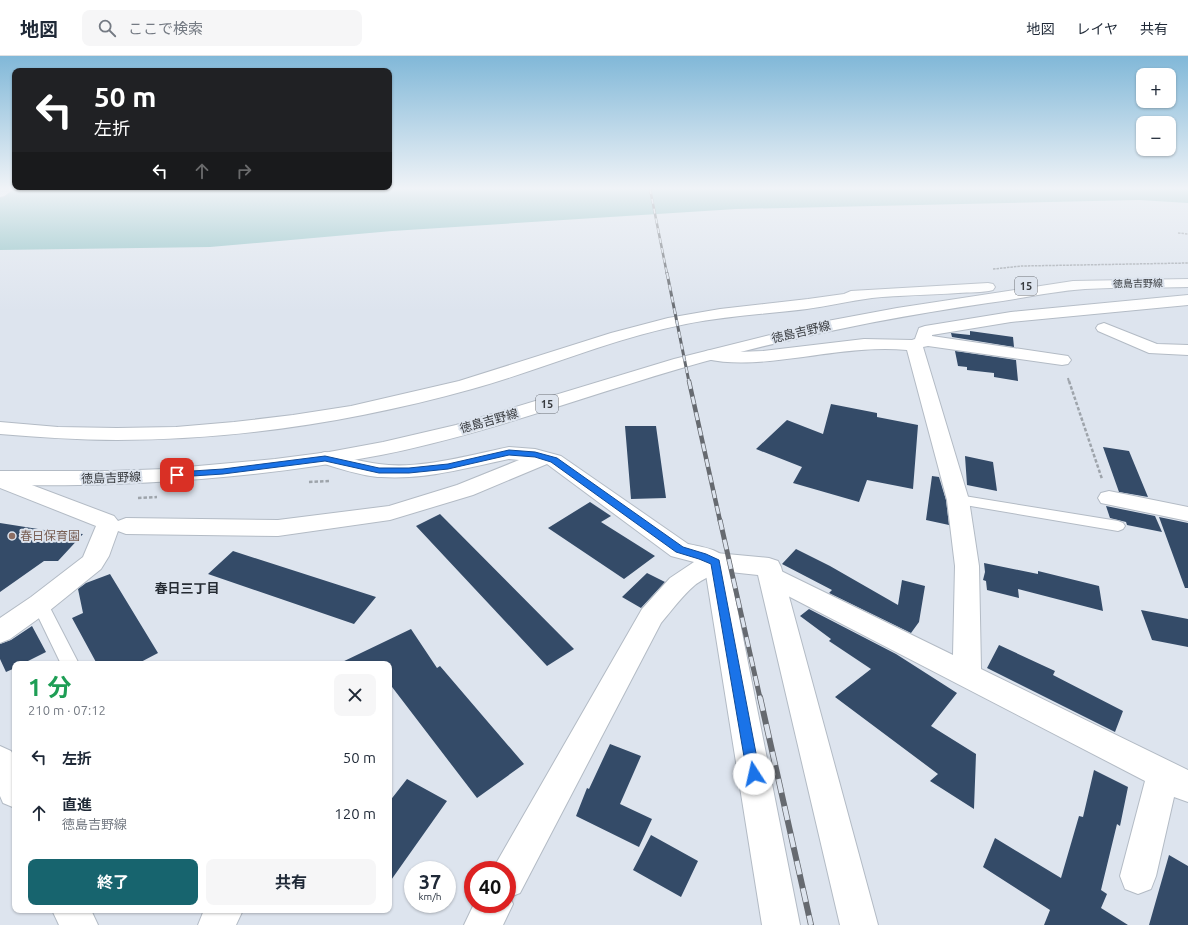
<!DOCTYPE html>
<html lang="ja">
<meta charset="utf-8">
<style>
:root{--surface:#fff;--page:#f6f6f7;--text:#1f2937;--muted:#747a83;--line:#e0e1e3;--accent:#17646e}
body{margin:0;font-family:Ubuntu,"Noto Sans JP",sans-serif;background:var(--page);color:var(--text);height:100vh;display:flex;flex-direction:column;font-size:15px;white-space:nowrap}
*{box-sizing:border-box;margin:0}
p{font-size:13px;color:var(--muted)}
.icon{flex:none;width:22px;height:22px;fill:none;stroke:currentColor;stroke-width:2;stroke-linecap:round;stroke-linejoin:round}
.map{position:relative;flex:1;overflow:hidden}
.panel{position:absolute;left:12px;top:605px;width:380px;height:252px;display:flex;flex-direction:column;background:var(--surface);border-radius:8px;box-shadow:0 1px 3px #0004}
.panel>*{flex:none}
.hud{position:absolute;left:12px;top:12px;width:380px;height:122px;border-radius:8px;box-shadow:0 1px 3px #0004;background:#202124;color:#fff;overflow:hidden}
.fabs{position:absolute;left:1136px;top:12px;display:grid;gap:8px}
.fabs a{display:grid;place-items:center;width:40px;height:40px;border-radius:8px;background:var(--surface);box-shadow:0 1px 3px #0004;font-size:20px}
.speed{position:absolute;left:404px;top:805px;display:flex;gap:8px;font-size:20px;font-weight:700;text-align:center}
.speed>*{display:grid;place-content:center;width:52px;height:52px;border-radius:50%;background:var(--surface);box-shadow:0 1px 3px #0004;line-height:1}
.speed small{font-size:10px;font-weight:400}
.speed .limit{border:6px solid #d22;background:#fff;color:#111}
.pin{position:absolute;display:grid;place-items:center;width:34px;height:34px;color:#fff;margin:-17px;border-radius:8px;box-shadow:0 2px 6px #0006}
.me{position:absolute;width:44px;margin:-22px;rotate:350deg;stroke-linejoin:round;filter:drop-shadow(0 0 3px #0008)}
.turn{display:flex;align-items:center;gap:14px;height:84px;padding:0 16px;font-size:18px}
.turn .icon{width:52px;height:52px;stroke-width:2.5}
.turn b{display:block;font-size:28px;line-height:34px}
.lanes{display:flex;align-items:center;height:38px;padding:0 16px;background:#0003;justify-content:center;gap:20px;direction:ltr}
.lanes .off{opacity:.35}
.round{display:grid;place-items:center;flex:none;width:42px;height:42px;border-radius:8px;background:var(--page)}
.head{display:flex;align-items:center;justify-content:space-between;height:68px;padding:0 16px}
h1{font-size:24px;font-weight:700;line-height:30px;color:#1e9e55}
.cta{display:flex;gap:8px;margin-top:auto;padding:8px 16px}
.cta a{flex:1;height:46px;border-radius:8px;background:var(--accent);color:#fff;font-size:16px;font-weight:700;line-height:46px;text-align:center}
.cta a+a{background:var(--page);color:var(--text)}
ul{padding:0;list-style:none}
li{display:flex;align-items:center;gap:12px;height:56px;padding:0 16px}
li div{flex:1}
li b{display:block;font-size:15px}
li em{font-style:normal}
header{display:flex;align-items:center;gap:24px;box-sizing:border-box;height:56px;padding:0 20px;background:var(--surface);border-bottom:1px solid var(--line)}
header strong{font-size:19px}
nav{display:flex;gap:22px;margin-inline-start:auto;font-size:14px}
.search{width:280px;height:36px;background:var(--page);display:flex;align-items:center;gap:10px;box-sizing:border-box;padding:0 14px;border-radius:8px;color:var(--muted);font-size:15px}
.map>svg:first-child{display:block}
.water{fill:#88bec1}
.building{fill:#344b68}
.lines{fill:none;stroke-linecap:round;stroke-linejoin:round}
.service-casing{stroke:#b3bbc5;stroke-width:2}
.minor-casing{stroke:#b3bbc5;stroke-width:2}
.tertiary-casing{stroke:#b3bbc5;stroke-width:2}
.primary-casing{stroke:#b3bbc5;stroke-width:2}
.path-far2{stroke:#9ea4ab;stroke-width:1.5;stroke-dasharray:2.5 1;stroke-linecap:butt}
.path-far1{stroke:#9ea4ab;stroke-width:2;stroke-dasharray:3 1.5;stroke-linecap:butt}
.path{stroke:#9ea4ab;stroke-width:2.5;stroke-dasharray:3.5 2;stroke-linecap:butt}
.service{fill:#fff;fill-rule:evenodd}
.minor{fill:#fff;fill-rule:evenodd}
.tertiary{fill:#fff;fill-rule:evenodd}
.primary{fill:#fff;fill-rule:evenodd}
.rail-far4-casing{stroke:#666a70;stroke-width:2.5}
.rail-far3-casing{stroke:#666a70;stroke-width:3}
.rail-far2-casing{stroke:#666a70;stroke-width:4.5}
.rail-far1-casing{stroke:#666a70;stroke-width:5}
.rail-casing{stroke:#666a70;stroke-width:6}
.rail-far4{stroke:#dde4ee;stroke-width:1.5;stroke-dasharray:5;stroke-linecap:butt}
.rail-far3{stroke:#dde4ee;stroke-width:2;stroke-dasharray:6;stroke-linecap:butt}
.rail-far2{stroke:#dde4ee;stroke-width:3;stroke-dasharray:8;stroke-linecap:butt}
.rail-far1{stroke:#dde4ee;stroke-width:3.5;stroke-dasharray:10;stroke-linecap:butt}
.rail{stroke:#dde4ee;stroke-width:4.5;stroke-dasharray:14;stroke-linecap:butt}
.route{fill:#1a73e8;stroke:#114b97}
.education-dot{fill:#8d6e63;stroke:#dde4ee;stroke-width:1.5}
.labels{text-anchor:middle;stroke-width:4;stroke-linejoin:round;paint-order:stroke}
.far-street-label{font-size:10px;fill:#383b3f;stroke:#dde4ee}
.shield{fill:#dde4ee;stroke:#6a6e74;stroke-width:1}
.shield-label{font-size:11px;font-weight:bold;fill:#383b3f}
.street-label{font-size:12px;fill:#383b3f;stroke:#dde4ee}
.education-label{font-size:12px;fill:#785e54;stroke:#dde4ee;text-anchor:start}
.neighbourhood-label{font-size:13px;font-weight:bold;fill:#252b33;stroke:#dde4ee}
</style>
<header>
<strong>地図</strong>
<div class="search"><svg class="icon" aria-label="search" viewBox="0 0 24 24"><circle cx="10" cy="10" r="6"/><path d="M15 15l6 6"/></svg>ここで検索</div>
<nav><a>地図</a><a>レイヤ</a><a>共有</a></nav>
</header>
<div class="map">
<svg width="1188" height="869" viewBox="0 0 1188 869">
<rect width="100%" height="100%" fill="#dde4ee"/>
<!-- water -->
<path class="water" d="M0 133H1188V147L1139 144 736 153 392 175 210 191 0 194Z"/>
<!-- building -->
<path class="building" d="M970 275 1013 281 1014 291 952 281 951 277 970 279Z
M955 295 1016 304 1018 325 994 321V317L967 314V311L958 310Z
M831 348 877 357V361L918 369 913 433 867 424 859 446 793 427 802 411 756 393 787 364 823 378Z
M625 370H656L666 442 631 443Z
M1103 391 1129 395 1148 441 1119 436Z
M965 400 993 406 997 435 967 429Z
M932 420 939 421 946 444 949 469 926 464Z
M590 446 611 460 601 466 655 500 624 523 548 472Z
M1106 450 1155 460 1162 476 1127 469 1126 466 1110 462Z
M440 458 574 593 547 610 416 470Z
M1159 461 1188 467V532H1185Z
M0 467 57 476 83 478 58 505H44L0 536Z
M796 493 830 510 898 549 902 524 925 530 919 566 911 577 829 537 832 534 782 508Z
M233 495 376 541 354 568 208 518Z
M984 507 1038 518V515L1099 530 1103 555 1018 533 1019 542 987 534 986 525 983 524 985 516Z
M647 517 665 526 641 552 622 541Z
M110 518 158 597 137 608H97L72 562 83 557 78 533 86 527Z
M809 553 896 598 957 637 931 670 976 698 974 753 930 725 938 718 835 641 871 613 829 585 831 583 800 560Z
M1141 554 1188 563V591L1152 584Z
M32 570 46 596 22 608H15V612L6 616 0 603V588L11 584Z
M411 573 437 612 440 610 524 708 477 742 389 627V608H338Z
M999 589 1055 615 1053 619 1123 655 1115 676 987 612Z
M610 688 641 700 620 748 652 763 639 791 576 760 587 732 589 733Z
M1094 714 1128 731 1120 770 1117 768 1101 834 1107 838 1101 852 1128 869H1044L1050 854 983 811 995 782 1061 822 1079 760 1083 761Z
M407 723 447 745 389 827V746Z
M651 779 698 805 681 841 633 814Z
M1169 799 1188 810V869H1149Z"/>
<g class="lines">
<defs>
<path id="service" d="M958 439 1118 465 1123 467 1125 470 1123 473 1118 475 953 447 951 444 953 441Z
M40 542 46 544 79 608H61L32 548 34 544Z"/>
<path id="minor" d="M0 133H14L4 140 0 141Z
M1188 239V249L1011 266 932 279V280L1068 300 1071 304 1068 308 1062 309 928 290 923 291 969 444 979 510 981 613 1188 714V746L1174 741 1156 820 1151 833 1138 838 1125 833 1120 820 1145 725 763 527 759 521 763 515 772 512 781 515 953 599 955 510 947 444 907 294C872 291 838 296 803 301 772 305 737 310 706 303L703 299 706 295 712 294 737 296 763 295 864 283 912 284 915 283 919 272 925 270 1011 256Z
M1104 267 1157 288 1188 289V299L1149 297 1098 275 1096 272 1098 269Z
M509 391 535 393 561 400 688 488C702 491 721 493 728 506 722 517 705 521 695 529 682 540 672 554 661 567L520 837 510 841 513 848 503 869H464L474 848H507V814H493L494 811 642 553 670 522 694 506 671 500 547 408 473 439 390 464 278 480 126 478 118 475 109 500 101 513 49 555 10 583 0 587V562L31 541 83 501 96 470 0 432V417L114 460 118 465 126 462 278 464 389 450 457 429 519 404 509 403C467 412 424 424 381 421 364 421 335 411 318 406L315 402 318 398 325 396C343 400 361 406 379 408 419 414 470 399 509 391Z
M1109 435 1188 451V465L1101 447 1098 442 1101 437Z
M0 690 11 695 15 702V752L3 747 0 740Z
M52 854H91L98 869H59Z
M204 854H243L236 869H198Z"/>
<path id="tertiary" d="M716 497 769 502 778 505 781 511 878 869H840L758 519 730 516 800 869H762L704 506 707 500Z"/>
<path id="primary" d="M1188 223V231C1154 232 1119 231 1085 233 1054 235 1019 243 988 247 892 261 797 280 703 306 595 336 491 377 381 399 255 423 128 431 0 429V415H110L165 413 275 403 329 396 383 386 456 369 674 303 822 266 897 252 1073 225Z
M988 227 993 228 995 231 993 234C982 237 969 236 958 237 929 239 900 239 872 242 850 245 828 250 807 253 766 258 726 260 686 268 613 282 544 313 472 333 357 365 237 384 117 384 78 384 39 381 0 378V366L58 371 117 372 176 371 234 366 293 359 351 350 459 325 611 277 668 262 720 253 808 243 844 238 851 235Z"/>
</defs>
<!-- service casing -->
<use href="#service" class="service-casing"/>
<!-- minor casing -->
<use href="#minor" class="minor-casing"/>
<!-- tertiary casing -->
<use href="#tertiary" class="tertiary-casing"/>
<!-- primary casing -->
<use href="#primary" class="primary-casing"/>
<!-- path-far2 -->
<path class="path-far2" d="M1178 177 1188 178
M993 213 1022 210 1188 207"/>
<!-- path-far1 -->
<path class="path-far1" d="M1068 322 1069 326"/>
<!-- path -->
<path class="path" d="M1069 325 1102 423
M309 426 330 425
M138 442 157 441"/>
<!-- service -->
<use href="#service" class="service"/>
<!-- minor -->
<use href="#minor" class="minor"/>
<!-- tertiary -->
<use href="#tertiary" class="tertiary"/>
<!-- primary -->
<use href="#primary" class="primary"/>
<defs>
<path id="rail-far4" d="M650 133 667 218"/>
<path id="rail-far3" d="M667 217 689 326"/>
<path id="rail-far2" d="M689 325 720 465"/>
<path id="rail-far1" d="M720 464 760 642"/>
<path id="rail" d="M760 641 811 869"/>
</defs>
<!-- rail-far4 casing -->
<use href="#rail-far4" class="rail-far4-casing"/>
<!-- rail-far3 casing -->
<use href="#rail-far3" class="rail-far3-casing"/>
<!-- rail-far2 casing -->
<use href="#rail-far2" class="rail-far2-casing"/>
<!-- rail-far1 casing -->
<use href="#rail-far1" class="rail-far1-casing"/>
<!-- rail casing -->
<use href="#rail" class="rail-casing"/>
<!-- rail-far4 -->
<use href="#rail-far4" class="rail-far4"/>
<!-- rail-far3 -->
<use href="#rail-far3" class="rail-far3"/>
<!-- rail-far2 -->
<use href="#rail-far2" class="rail-far2"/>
<!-- rail-far1 -->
<use href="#rail-far1" class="rail-far1"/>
<!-- rail -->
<use href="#rail" class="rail"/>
</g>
<!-- sky -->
<linearGradient id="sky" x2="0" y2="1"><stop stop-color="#81b8d8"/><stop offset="0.52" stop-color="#f0f3f7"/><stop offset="1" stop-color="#f0f3f7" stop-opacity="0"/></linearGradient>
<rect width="1188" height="255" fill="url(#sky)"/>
<!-- route -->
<path class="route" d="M509 394 535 396 557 402 683 491 706 498 719 504 760 718 758 722 754 724 749 722 747 718 711 508 699 503 676 496 551 406 535 401 509 399 448 413 409 417H379L325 405 223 418 177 421 173 419 177 416 223 413 325 400 379 412H409L448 408Z"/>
<!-- markers -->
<circle class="education-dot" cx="12" cy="480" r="4"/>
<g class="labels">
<!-- far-street labels -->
<g class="far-street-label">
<text transform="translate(1138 227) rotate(-1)" y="4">徳島吉野線</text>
</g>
<!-- shield labels -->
<g class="shield">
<rect x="1015" y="221" width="22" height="18" rx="3"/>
<rect x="536" y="339" width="22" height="18" rx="3"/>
</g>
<g class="shield-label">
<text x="1026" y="234">15</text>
<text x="547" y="352">15</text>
</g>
<!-- street labels -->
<g class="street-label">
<text transform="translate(801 276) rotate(-13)" y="4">徳島吉野線</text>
<text transform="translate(489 365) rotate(-16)" y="4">徳島吉野線</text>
<text transform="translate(111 422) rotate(-2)" y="4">徳島吉野線</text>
</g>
<!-- education labels -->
<g class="education-label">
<text x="20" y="484">春日保育園</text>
</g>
<!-- neighbourhood labels -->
<g class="neighbourhood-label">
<text x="187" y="537">春日三丁目</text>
</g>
</g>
</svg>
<div class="fabs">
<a>+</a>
<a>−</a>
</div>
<div class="speed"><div>37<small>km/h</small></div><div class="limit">40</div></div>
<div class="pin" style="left:177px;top:419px;background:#d93025"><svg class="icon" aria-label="arrive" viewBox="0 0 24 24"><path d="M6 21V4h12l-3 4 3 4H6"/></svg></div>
<svg class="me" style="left:754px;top:718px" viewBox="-20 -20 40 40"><circle r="19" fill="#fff"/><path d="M0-13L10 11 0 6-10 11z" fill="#1a73e8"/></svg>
<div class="hud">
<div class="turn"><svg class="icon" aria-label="left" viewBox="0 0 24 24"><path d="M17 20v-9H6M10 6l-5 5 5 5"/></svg><div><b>50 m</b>左折</div></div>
<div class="lanes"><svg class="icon" aria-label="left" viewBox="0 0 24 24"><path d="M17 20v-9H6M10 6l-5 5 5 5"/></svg><svg class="icon off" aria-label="ahead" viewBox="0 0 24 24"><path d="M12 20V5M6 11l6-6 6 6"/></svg><svg class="icon off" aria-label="right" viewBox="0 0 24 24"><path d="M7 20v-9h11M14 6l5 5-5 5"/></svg></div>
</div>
<section class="panel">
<div class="head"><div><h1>1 分</h1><p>210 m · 07:12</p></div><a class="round"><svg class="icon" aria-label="close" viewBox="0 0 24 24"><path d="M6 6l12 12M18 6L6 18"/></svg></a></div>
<ul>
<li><svg class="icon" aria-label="left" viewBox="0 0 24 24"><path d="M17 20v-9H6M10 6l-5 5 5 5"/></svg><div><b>左折</b></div><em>50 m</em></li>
<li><svg class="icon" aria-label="ahead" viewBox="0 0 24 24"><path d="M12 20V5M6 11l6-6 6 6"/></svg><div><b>直進</b><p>徳島吉野線</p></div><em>120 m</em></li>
</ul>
<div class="cta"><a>終了</a><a>共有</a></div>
</section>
</div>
